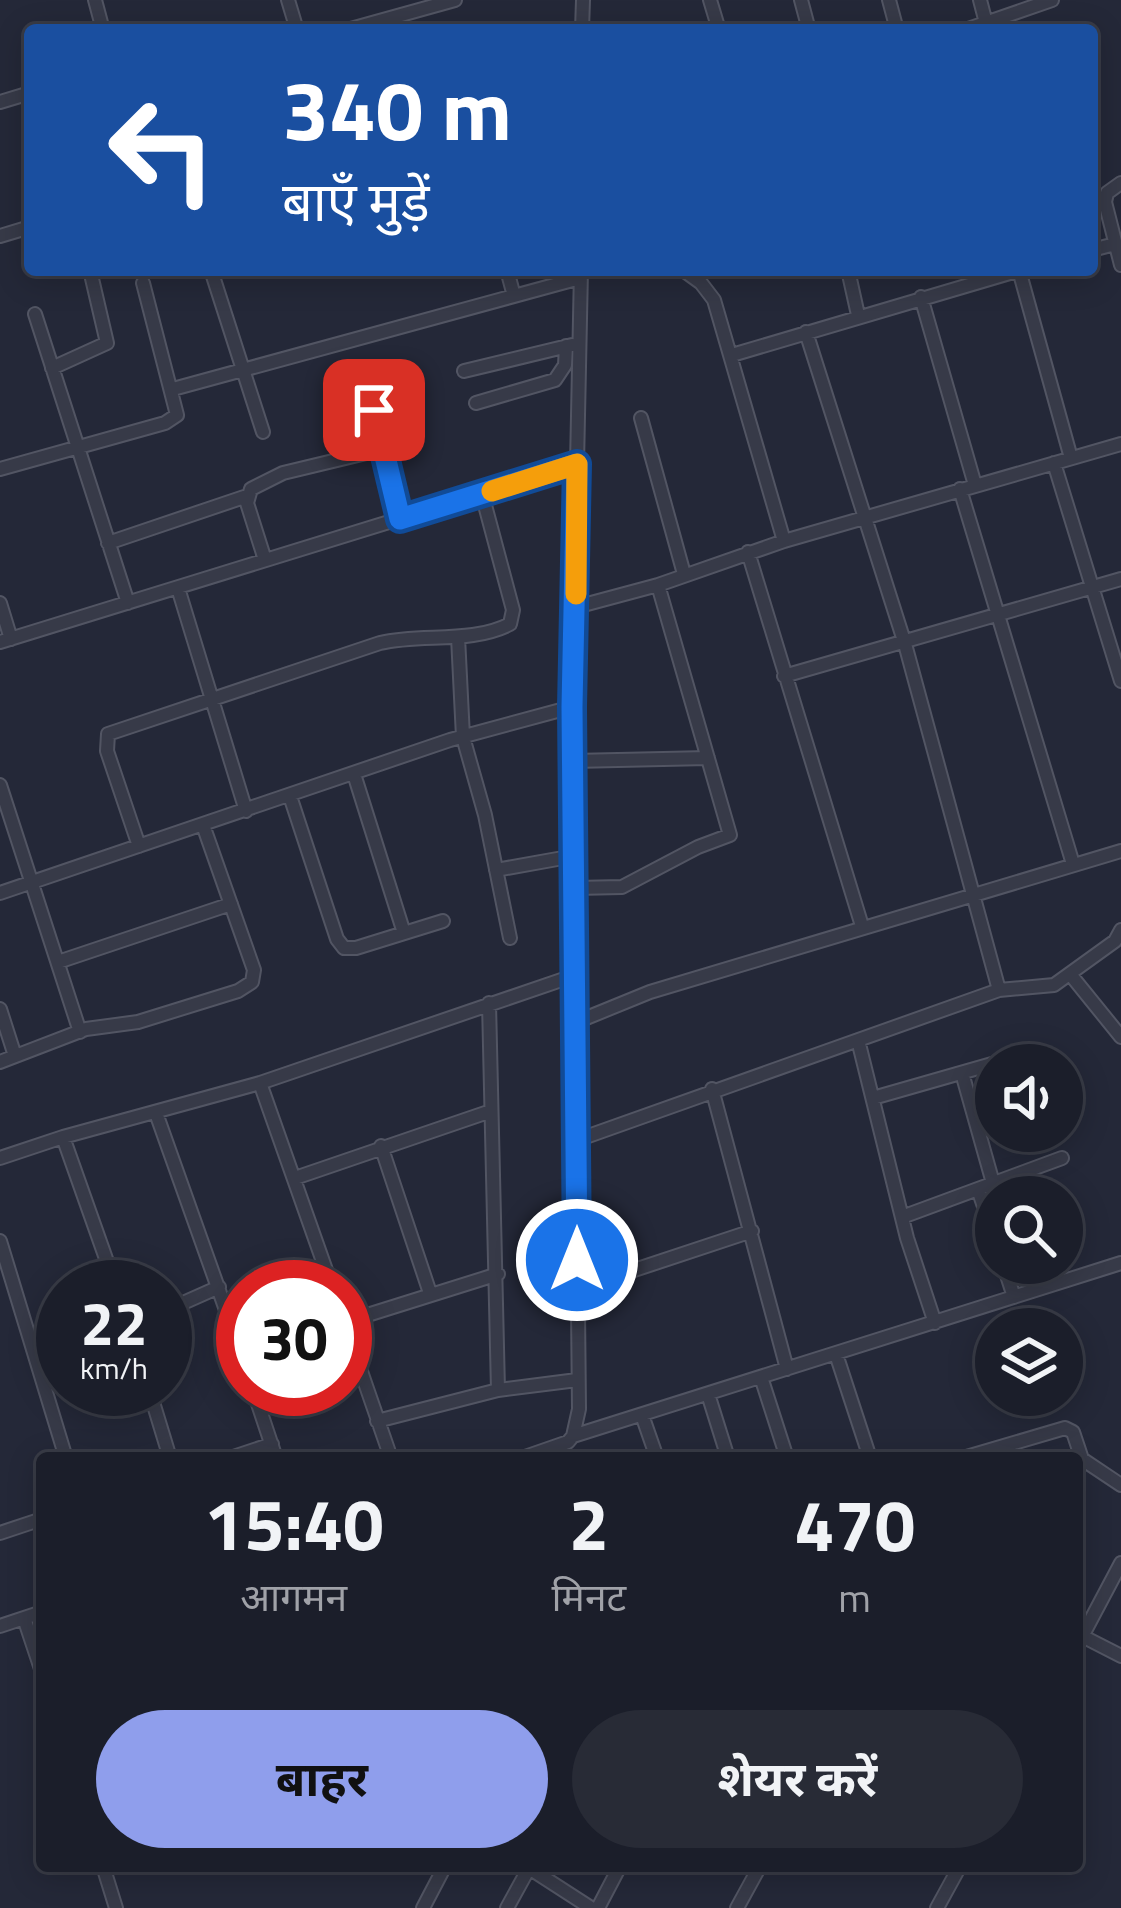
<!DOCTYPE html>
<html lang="hi">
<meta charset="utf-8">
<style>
:root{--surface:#1b1e2a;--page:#282b36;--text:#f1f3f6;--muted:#a0a2a8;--line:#393c47;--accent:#8f9eec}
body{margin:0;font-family:"Titillium Web","Noto Sans Devanagari",sans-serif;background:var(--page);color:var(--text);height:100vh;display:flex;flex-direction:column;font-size:45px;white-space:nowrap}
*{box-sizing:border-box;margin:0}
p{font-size:39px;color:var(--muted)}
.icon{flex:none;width:66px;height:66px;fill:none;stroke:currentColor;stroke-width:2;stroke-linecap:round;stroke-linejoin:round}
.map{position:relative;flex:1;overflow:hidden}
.panel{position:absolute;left:36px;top:1452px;width:1047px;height:420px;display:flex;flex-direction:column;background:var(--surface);border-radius:12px;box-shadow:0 6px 30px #0003,0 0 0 3px var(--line)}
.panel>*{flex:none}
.hud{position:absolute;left:24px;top:24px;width:1074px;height:252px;border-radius:12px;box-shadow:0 6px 30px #0003,0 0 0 3px var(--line);background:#1a4fa0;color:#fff;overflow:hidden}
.tools{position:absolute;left:975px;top:1044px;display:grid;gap:24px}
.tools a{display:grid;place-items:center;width:108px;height:108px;border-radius:50%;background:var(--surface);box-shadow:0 6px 30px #0003,0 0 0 3px var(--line);font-size:60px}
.speed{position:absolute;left:36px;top:1260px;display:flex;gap:24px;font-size:60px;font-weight:700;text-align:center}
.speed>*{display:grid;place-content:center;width:156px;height:156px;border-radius:50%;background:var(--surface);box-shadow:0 6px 30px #0003,0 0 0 3px var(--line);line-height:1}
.speed small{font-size:30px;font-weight:400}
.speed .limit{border:18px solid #d22;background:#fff;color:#111}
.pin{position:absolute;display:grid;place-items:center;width:102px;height:102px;color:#fff;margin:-51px;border-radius:24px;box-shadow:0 6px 18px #0006}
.me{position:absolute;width:132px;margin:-66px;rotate:0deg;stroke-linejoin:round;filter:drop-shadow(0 0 9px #0008)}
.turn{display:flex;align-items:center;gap:42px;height:252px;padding:0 60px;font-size:54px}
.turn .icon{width:156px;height:156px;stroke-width:2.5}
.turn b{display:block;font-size:84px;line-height:102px}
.eta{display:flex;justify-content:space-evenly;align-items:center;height:204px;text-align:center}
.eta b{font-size:72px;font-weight:700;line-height:84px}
.primary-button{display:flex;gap:24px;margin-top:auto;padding:24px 60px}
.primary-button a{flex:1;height:138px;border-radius:72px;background:var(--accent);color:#111;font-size:48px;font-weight:700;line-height:138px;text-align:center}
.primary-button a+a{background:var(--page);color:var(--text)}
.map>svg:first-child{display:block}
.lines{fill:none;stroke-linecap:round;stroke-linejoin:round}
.street-casing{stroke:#525563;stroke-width:16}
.street{stroke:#373a48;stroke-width:12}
.route-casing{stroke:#114b97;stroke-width:30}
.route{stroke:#1a73e8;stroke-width:21}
.slow{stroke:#f59e0b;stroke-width:21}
</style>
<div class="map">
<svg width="1121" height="1908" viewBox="0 0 1121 1908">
<rect width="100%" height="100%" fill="#242838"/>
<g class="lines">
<defs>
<path id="street" d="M95 0 103 30
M288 0 297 30
M710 0 719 30
M801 0 809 30
M889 0 897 30
M980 0 986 23
M347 30 455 0
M582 30 583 0
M965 30 1052 0
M0 102 30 93
M1121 183 1107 193 1105 202 1121 265
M0 236 30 227
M1092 250 1115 244
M211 270 263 432
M507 270 514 296
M683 270 701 283 714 300 784 541
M848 270 858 315
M1019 270 1071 458
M921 297 975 485
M35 314 128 603
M732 355 1020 270
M52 368 107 343 90 270
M464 371 572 345
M173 389 580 278
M476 403 555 380 565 365 566 346
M374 410 400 519
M641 418 684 574
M1054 463 1121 681
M0 469 165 423 177 415 143 283
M960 489 1073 864
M108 543 247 496
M748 552 862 926
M265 560 247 503 251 489 283 473 383 449
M178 588 246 811
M0 603 11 639
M576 607 658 585 784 541 1121 444
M458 637 463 737 485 815 510 938
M0 642 577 464
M784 676 1121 579
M573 761 708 758
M354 774 404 933
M0 785 80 1032
M290 796 337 939 344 948H356L443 921
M139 846 107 751 108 734 380 643C422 633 471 644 510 624L513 610 482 494
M496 870 574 856
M575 888 622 887 698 847 730 835 658 585
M0 893 450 740 572 707
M58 962 231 904
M1070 974 1121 1037
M999 990 1054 985 1115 941 1121 930
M489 1003 498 1390
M0 1009 15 1056
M574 1023 650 992 1121 851
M858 1040 907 1238 935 1323
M0 1062 86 1029 138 1022 238 991 252 982 254 970 203 825
M962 1073 993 1183
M260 1083 332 1287
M712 1089 787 1369
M873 1098 1020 1056
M156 1113 243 1358
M63 1137 116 1287
M577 1140 999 990 905 644 806 332
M381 1146 430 1293
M0 1158 63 1137 260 1083 573 976
M295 1178 491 1111
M978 1189 996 1242
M902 1217 1062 1158
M0 1241 66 1458
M1003 1263 1014 1297
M577 1289 752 1231
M165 1311 219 1287
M345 1322 498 1274
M345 1325 391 1458
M836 1354 870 1458
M761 1377 787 1458
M149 1389 170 1458
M253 1389 276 1458
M708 1394 728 1458
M642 1415 657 1458
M377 1421 498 1390 577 1380
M573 1436 1121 1263
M230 1458 272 1444
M522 1458 568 1442 573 1436 579 1409 572 707 581 270
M963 1458 1065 1428 1073 1432 1082 1459 1121 1485
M0 1533 42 1519
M24 1618 42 1672
M0 1626 42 1612
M1082 1636 1121 1656
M1077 1646 1121 1563
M103 1866 116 1908
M526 1866 591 1908
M423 1908 445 1866
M507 1908 529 1868
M598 1908 620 1866
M737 1908 760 1866
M937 1908 960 1866"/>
</defs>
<!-- street casing -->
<use href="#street" class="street-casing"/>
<!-- street -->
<use href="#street" class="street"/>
</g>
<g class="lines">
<defs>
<path id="route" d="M374 410 400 519 577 464 572 707 577 1260"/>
</defs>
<!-- route casing -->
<use href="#route" class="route-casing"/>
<!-- route -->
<use href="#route" class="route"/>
<!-- slow -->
<path class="slow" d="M492 491 577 464 576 594"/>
</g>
</svg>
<div class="tools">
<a><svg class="icon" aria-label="sound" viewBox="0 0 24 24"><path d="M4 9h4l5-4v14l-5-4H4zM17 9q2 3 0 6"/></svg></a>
<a><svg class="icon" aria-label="search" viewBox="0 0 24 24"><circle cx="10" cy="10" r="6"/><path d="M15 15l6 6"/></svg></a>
<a><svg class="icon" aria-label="layers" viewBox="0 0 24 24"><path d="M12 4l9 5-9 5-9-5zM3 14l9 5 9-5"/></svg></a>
</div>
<div class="speed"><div>22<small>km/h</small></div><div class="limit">30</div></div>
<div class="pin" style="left:374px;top:410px;background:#d93025"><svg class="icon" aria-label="arrive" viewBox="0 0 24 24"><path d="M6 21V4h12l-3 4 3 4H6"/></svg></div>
<svg class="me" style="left:577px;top:1260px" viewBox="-20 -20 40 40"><circle r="17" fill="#1a73e8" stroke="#fff" stroke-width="3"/><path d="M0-11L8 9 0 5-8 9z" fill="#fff"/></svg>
<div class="hud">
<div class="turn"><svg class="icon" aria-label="left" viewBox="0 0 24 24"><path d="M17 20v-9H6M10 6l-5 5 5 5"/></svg><div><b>340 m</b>बाएँ मुड़ें</div></div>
</div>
<section class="panel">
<div class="eta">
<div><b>15:40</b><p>आगमन</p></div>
<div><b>2</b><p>मिनट</p></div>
<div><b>470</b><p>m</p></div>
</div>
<div class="primary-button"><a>बाहर</a><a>शेयर करें</a></div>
</section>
</div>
